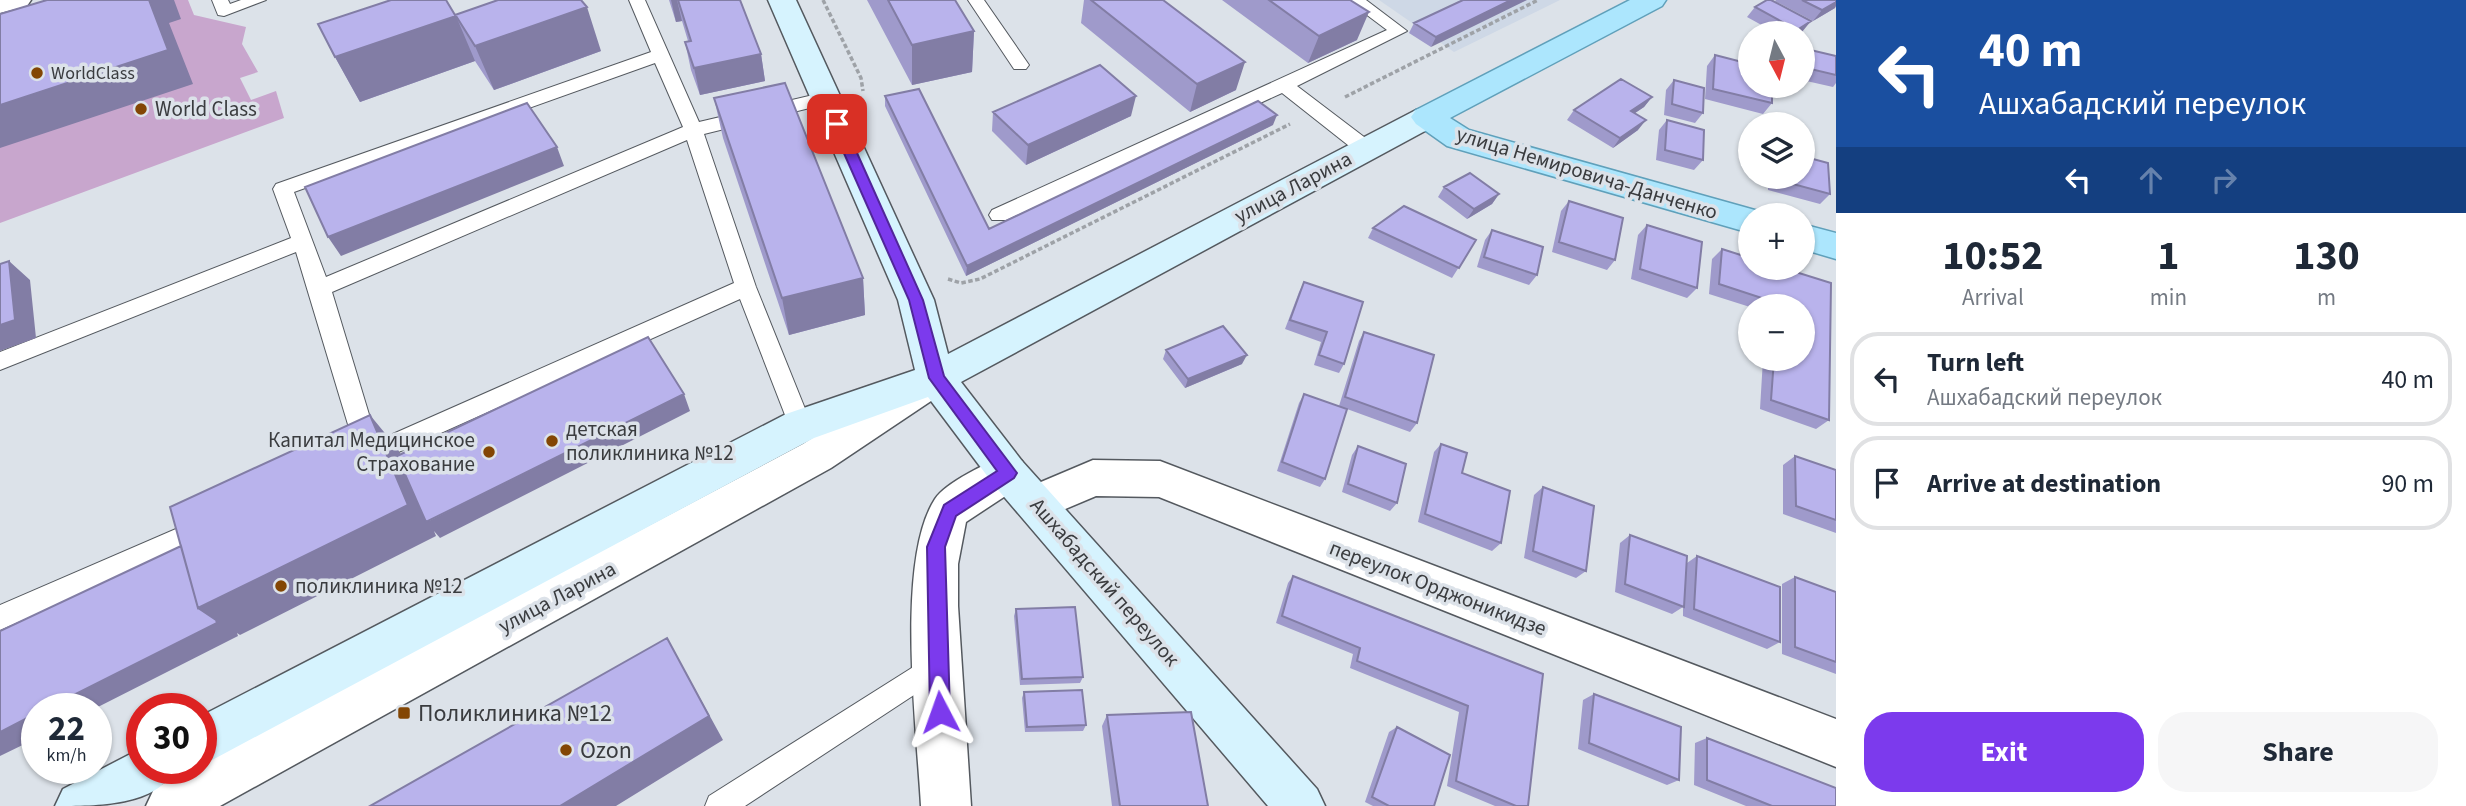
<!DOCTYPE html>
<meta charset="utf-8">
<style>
:root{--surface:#fff;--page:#f6f6f7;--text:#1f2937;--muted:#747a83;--line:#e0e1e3;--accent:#7c3aed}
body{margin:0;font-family:"Source Sans 3",sans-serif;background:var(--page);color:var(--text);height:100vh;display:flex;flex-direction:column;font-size:26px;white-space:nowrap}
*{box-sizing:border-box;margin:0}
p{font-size:23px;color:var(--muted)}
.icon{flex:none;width:38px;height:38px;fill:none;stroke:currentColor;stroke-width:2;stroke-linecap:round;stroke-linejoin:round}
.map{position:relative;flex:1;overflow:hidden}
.details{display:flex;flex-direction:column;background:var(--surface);width:630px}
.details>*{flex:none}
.top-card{background:#1a4fa0;color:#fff;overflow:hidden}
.needle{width:46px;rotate:173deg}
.tools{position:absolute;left:1738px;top:21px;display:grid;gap:14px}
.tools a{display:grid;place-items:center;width:77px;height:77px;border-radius:50%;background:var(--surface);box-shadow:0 2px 5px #0004;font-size:35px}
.speed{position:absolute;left:21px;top:693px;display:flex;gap:14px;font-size:35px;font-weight:700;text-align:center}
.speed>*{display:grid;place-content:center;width:91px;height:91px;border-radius:50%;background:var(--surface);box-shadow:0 2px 5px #0004;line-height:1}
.speed small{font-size:18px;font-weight:400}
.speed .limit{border:10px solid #d22;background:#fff;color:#111}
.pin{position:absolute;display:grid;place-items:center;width:60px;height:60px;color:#fff;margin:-30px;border-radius:14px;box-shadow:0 4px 10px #0006}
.me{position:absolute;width:77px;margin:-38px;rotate:356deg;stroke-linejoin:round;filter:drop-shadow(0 0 5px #0008)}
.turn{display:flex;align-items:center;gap:24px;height:147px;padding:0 28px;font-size:32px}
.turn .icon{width:91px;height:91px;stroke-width:2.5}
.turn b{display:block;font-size:49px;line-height:60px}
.lanes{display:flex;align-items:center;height:66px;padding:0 28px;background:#0003;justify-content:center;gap:35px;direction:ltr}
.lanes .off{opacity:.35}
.eta{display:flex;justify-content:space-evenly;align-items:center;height:119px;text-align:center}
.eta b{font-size:42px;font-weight:700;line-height:49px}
.cta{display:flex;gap:14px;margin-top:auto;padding:14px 28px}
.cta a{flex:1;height:80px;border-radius:28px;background:var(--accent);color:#fff;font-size:28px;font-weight:700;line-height:80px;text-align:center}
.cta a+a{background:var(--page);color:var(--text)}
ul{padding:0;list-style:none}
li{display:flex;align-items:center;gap:21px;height:94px;margin:0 14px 10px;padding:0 14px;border:4px solid var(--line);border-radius:28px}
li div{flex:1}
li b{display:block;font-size:26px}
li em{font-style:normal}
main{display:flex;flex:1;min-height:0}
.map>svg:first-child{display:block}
.built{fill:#ced8e6}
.green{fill:#c8a6cd}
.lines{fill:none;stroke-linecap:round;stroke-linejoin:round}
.lane-casing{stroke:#54595f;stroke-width:2}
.street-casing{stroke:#54595f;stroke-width:3}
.secondary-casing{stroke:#54595f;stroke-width:3}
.primary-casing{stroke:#60a0ba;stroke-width:3}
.path{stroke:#9ea2a7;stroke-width:3.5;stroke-dasharray:4.5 2.5;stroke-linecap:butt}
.lane{fill:#fff;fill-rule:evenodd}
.street{fill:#fff;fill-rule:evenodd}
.secondary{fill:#d6f3fe;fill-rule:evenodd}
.primary{fill:#ace6fd;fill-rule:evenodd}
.wall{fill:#9f9acb}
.shaded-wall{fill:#827da5}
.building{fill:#b9b3ec;stroke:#827da5;stroke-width:2}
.route{fill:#7c3aed;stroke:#51269a;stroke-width:2}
.poi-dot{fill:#834604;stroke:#dce2e9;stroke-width:2.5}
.labels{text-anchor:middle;stroke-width:7;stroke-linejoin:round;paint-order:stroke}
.far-poi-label{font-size:18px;fill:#3a3c3f;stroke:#dce2e9;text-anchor:start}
.poi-label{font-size:21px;fill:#3a3c3f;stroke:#dce2e9;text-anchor:start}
.street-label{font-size:21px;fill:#3a3c3f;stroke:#dce2e9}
.near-poi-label{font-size:24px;fill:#3a3c3f;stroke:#dce2e9;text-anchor:start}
</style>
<main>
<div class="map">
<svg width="1836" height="806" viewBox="0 0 1836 806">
<rect width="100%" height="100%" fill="#dce2e9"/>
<!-- built -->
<path class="built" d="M1379 0H1560L1454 52Z"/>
<!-- green -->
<path class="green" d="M96 0H188L194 15 246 27 242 44 258 72 240 78 251 100 276 91 284 118 0 223V29Z"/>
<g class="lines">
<defs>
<path id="lane" d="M212 0H228L230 4 241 0H266L224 16 218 15Z
M629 0H645L699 122 826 92 835 98 826 104 704 134 756 287 812 426 808 433 800 436 792 433 740 299 365 467 357 464 353 457 356 451 296 252 0 370V352L291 238 273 189 276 184 651 52ZM655 63 683 127 326 277 294 192ZM687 140 734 283 377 441 332 292Z
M968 0H984L1029 65 1026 69H1014Z
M1347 0H1366L1407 31 1297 86 1372 143 1374 148 1372 153H1358L1282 93 1006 220H992L989 215 992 210 1387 30Z
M206 516 215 519 218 527 215 535 0 630V605Z
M937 652 946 656 950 665 946 674 745 806H705L709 796Z"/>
<path id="street" d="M0 0H31L27 6 0 13Z
M927 368 940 373 946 384 940 395 831 468 220 806H146L154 789 192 768H201V763L803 444 914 373Z
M1008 455 1022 461 1028 473 1022 485 966 522 958 564V606L971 806H921C917 731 895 561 935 499 946 482 989 462 1008 455Z
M1093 460 1160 461 1836 719V767L1159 497 1096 496 1037 521 1022 516 1016 503 1022 490Z"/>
<path id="secondary" d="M768 0H796L934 300 948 354 1416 110 1427 107 1438 110 1443 117 1438 124 961 382 1022 461 1317 789 1325 806H1268L994 485 928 397 814 438 201 766V716L786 414 915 370 898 300Z
M142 748V768H176C157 806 98 806 55 806L63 789Z"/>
<path id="primary" d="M1630 0H1666L1662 6 1450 118 1469 130 1762 212 1764 215H1750V233L1447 146 1416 124 1411 117 1416 110Z
M1802 224 1836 233V259L1802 249Z"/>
</defs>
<!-- lane casing -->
<use href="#lane" class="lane-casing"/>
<!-- street casing -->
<use href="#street" class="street-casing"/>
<!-- secondary casing -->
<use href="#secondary" class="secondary-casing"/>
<!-- primary casing -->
<use href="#primary" class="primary-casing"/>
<!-- path -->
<path class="path" d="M823 0 861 78 863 91
M1345 97 1538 0
M948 279 961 283 980 279 1290 124"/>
<!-- lane -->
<use href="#lane" class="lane"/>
<!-- street -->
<use href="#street" class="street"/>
<!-- secondary -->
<use href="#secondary" class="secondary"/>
<!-- primary -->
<use href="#primary" class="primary"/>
</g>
<!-- wall -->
<path class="wall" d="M669 0H740L761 54 765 81 700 95 691 70 685 42 688 41 682 21 676 22Z
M867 0H955L974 31 972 72 912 85Z
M1084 0H1163L1236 90 1190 112 1081 23Z
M1222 0H1350L1357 40 1308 63Z
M1463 0 1431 47 1409 33 1414 23Z
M1776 0H1836L1835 8 1813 21 1775 1Z
M1755 7 1802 32 1800 33H1776L1747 17Z
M455 15 601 51 494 90 475 61 360 102 335 57Z
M1802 48 1836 56V83L1833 87 1802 80Z
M1715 55 1772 103 1763 114 1705 99 1707 66Z
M1674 80 1703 113 1695 123 1664 115 1666 90Z
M885 96 989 229 1273 125 966 276 885 106Z
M1652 97 1644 107 1635 113 1638 130 1613 148 1567 120 1574 110Z
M714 98 863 278 865 315 789 335 723 138Z
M993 112 1131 116 1026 165 992 131Z
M1667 120 1703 160 1694 170 1656 160 1659 130Z
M1768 177H1802L1830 194 1820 204 1768 190Z
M1444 187 1499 194 1492 204 1467 219 1438 197Z
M1569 201 1615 260 1607 270 1552 252 1561 211Z
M1647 225 1697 288 1687 298 1631 279 1638 235Z
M1373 228 1476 240 1452 278 1368 238Z
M1492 230 1537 275 1529 285 1477 267 1485 240Z
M1722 249 1831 283 1829 420 1816 429 1760 409 1763 359H1802V306L1750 307 1709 294 1712 259Z
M1304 282 1344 364 1339 373 1314 365 1321 342 1285 329 1299 292Z
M1364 332 1417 423 1410 432 1347 409 1325 479 1320 487 1277 471 1299 403 1304 394 1339 406 1359 341Z
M1166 350 1242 364 1185 388 1163 359Z
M1441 444 1462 473 1501 543 1492 551 1418 522 1434 452Z
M1358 446 1397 503 1390 511 1342 492 1352 455Z
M1795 456 1836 470V533L1783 514V465Z
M1543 487 1586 571 1576 578 1524 558 1534 495Z
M1630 535 1687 563 1697 556 1780 642 1767 649 1683 616V607L1672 614 1615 592 1620 543Z
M1293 576 1543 674 1528 806H1495L1447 786 1459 712 1350 668 1353 654 1276 623 1288 583Z
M1795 577 1836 592V674L1782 654V584Z
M1016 609 1083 677 1080 683 1020 685 1014 616Z
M1024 692 1086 725 1083 731 1025 732 1022 698Z
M1594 694 1679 780 1667 785 1578 749 1583 700Z
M1107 715 1208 806H1112L1102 726Z
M1397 727 1434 806H1373L1365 802 1389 732Z
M1707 738 1836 806H1746L1694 785 1695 743Z"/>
<!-- shaded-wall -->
<path class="shaded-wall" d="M149 0H174L181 19 169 23 193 84 0 148V105Z
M671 0H677L682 21 676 22Z
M1511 0H1527L1431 47 1436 37Z
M1836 2V6L1835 8 1813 21 1822 10Z
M587 7 601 51 494 90 475 46Z
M1369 12 1357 40 1308 63 1319 36Z
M456 16 475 61 360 102 335 57Z
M1811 21 1802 32 1800 33H1794L1797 30Z
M974 31 972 72 912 85V45Z
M761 54 765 81 700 95 694 68Z
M1245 62 1236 90 1190 112 1197 84Z
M1136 96 1131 116 1026 165 1028 145Z
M1652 97 1644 107 1623 121 1631 111Z
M1277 115 1273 125 966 276 967 266Z
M1646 120 1638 130 1613 148 1620 138Z
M557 147 564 166 341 256 328 237Z
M1499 194 1492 204 1467 219 1474 209Z
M9 261 30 280 36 338 0 351V325Z
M863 278 865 315 789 335 782 298Z
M1247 355 1242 364 1185 388 1188 379Z
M684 394 690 411 440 538 434 531 436 536 240 635 237 633 238 636 94 709H46L198 608 370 415 398 449 429 521Z
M667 638 723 740 616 806H560Z
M37 713V738L0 756V732Z"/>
<!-- building -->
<path class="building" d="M47 0H149L168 50 0 105V14Z
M391 0H446L455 15 498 0H581L587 7 475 46 456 16 335 57 318 24Z
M678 0H740L761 54 694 68 685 42 691 41Z
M888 0H955L974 31 912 45Z
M1091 0H1163L1245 62 1197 84Z
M1269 0H1350L1369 12 1319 36Z
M1463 0H1511L1436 37 1414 23Z
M1767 0H1771L1811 21 1797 30 1755 7Z
M1802 0H1836V2L1822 10Z
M1802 48 1836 56V75L1802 67Z
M1715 55 1750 64V86H1772V103L1713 89Z
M1100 65 1136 96 1028 145 993 112Z
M1621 79 1652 97 1631 111 1646 120 1620 138 1574 110Z
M1674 80 1704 88 1703 113 1672 104Z
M785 83 863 278 782 298 714 98Z
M919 89 989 229 1258 101 1277 115 967 266 885 96Z
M527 103 557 147 328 237 305 187Z
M1667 120 1704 130 1703 160 1665 150Z
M1802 156 1828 163 1830 194 1778 180V177H1802Z
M1470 173 1499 194 1474 209 1444 187Z
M1569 201 1623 218 1615 260 1559 242Z
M1404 206 1476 240 1459 268 1373 228Z
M1647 225 1702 242 1697 288 1640 269Z
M1492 230 1543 247 1537 275 1484 257Z
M1722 249 1750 258V268H1783L1831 283 1829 420 1771 400 1774 359H1802V306H1777V303L1719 284Z
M9 261 15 320 0 325V264Z
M1304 282 1363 302 1344 364 1319 355 1327 332 1290 320Z
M1223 326 1247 355 1188 379 1166 350Z
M1364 332 1434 355 1417 423 1345 397Z
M648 337 684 394 426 522 397 456Z
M1304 394 1347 409 1325 479 1282 462Z
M370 415 408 505 198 608 170 507Z
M1441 444 1467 453 1462 473 1510 491 1501 543 1425 514Z
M1358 446 1406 464 1397 503 1348 484Z
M1795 456 1836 470V520L1796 506Z
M1543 487 1594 506 1586 571 1533 551Z
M1630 535 1687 556 1684 607 1625 584Z
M181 546 198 608 216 620 217 623 46 709H37V713L0 732V631Z
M1697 556 1780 587V642L1694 609Z
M1293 576 1543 674 1528 806H1516L1456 781 1468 706 1357 661 1360 648 1282 616Z
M1795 577 1836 592V662L1795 647Z
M1075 607 1083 677 1022 679 1016 609Z
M667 638 709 716 560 806H370Z
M1082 690 1086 725 1027 727 1024 692Z
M1594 694 1681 727 1679 780 1589 743Z
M1191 712 1208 806H1120L1107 715Z
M1397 727 1450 755 1434 806H1389L1372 797Z
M1707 738 1836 788V806H1772L1707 780Z"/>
<!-- route -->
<path class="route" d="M837 119 844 124 923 300 944 376 1017 473 1014 478 956 516 945 547 950 712 947 719 940 722 933 719 930 712 927 547 944 505 997 471 929 378 909 300 831 124Z"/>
<!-- markers -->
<g class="poi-dot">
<circle cx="37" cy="73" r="7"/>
<circle cx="141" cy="109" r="7"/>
<circle cx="552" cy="441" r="7"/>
<circle cx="489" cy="452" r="7"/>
<circle cx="281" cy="586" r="7"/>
<rect x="397" y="706" width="14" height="14" rx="3.5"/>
<circle cx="566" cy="750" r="7"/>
</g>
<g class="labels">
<!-- far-poi labels -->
<g class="far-poi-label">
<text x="51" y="79">WorldClass</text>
</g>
<!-- poi labels -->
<g class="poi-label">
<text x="155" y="116">World Class</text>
<text x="566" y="436">детская<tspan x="566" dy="24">поликлиника №12</tspan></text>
<text x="475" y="447" text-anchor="end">Капитал Медицинское<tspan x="475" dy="24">Страхование</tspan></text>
<text x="295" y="593">поликлиника №12</text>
</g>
<!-- street labels -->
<g class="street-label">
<text transform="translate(1587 173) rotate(17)" y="7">улица Немировича-Данченко</text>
<text transform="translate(1293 187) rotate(-28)" y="7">улица Ларина</text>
<text transform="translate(1105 582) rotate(49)" y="7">Ашхабадский переулок</text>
<text transform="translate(1438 588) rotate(21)" y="7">переулок Орджоникидзе</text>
<text transform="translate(557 597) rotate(-28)" y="7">улица Ларина</text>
</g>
<!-- near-poi labels -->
<g class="near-poi-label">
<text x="418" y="721">Поликлиника №12</text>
<text x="580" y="758">Ozon</text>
</g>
</g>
</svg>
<div class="tools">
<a><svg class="needle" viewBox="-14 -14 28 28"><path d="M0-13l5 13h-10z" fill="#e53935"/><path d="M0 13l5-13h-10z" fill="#747a83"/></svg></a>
<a><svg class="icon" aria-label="layers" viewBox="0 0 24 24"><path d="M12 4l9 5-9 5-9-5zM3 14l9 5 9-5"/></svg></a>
<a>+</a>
<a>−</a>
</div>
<div class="speed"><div>22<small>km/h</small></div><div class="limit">30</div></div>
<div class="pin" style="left:837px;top:124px;background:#d93025"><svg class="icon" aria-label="arrive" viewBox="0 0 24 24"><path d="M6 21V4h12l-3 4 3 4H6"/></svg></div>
<svg class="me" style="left:940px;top:712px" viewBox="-20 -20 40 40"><path d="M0-17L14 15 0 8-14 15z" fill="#7c3aed" stroke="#fff" stroke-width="4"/></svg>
</div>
<section class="details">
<div class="top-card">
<div class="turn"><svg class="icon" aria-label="left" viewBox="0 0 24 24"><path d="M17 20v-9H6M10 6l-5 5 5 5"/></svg><div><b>40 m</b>Ашхабадский переулок</div></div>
<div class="lanes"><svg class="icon" aria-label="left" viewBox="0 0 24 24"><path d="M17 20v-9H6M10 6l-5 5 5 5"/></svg><svg class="icon off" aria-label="ahead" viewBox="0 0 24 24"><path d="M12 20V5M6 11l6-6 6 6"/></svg><svg class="icon off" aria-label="right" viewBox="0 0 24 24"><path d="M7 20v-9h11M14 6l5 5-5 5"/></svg></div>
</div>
<div class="eta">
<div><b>10:52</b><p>Arrival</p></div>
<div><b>1</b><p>min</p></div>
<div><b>130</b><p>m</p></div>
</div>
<ul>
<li><svg class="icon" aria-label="left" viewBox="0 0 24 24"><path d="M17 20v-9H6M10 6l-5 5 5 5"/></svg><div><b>Turn left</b><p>Ашхабадский переулок</p></div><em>40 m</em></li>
<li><svg class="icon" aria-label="arrive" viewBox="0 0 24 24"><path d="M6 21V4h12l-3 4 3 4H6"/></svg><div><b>Arrive at destination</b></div><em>90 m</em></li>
</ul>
<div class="cta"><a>Exit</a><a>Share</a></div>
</section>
</main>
